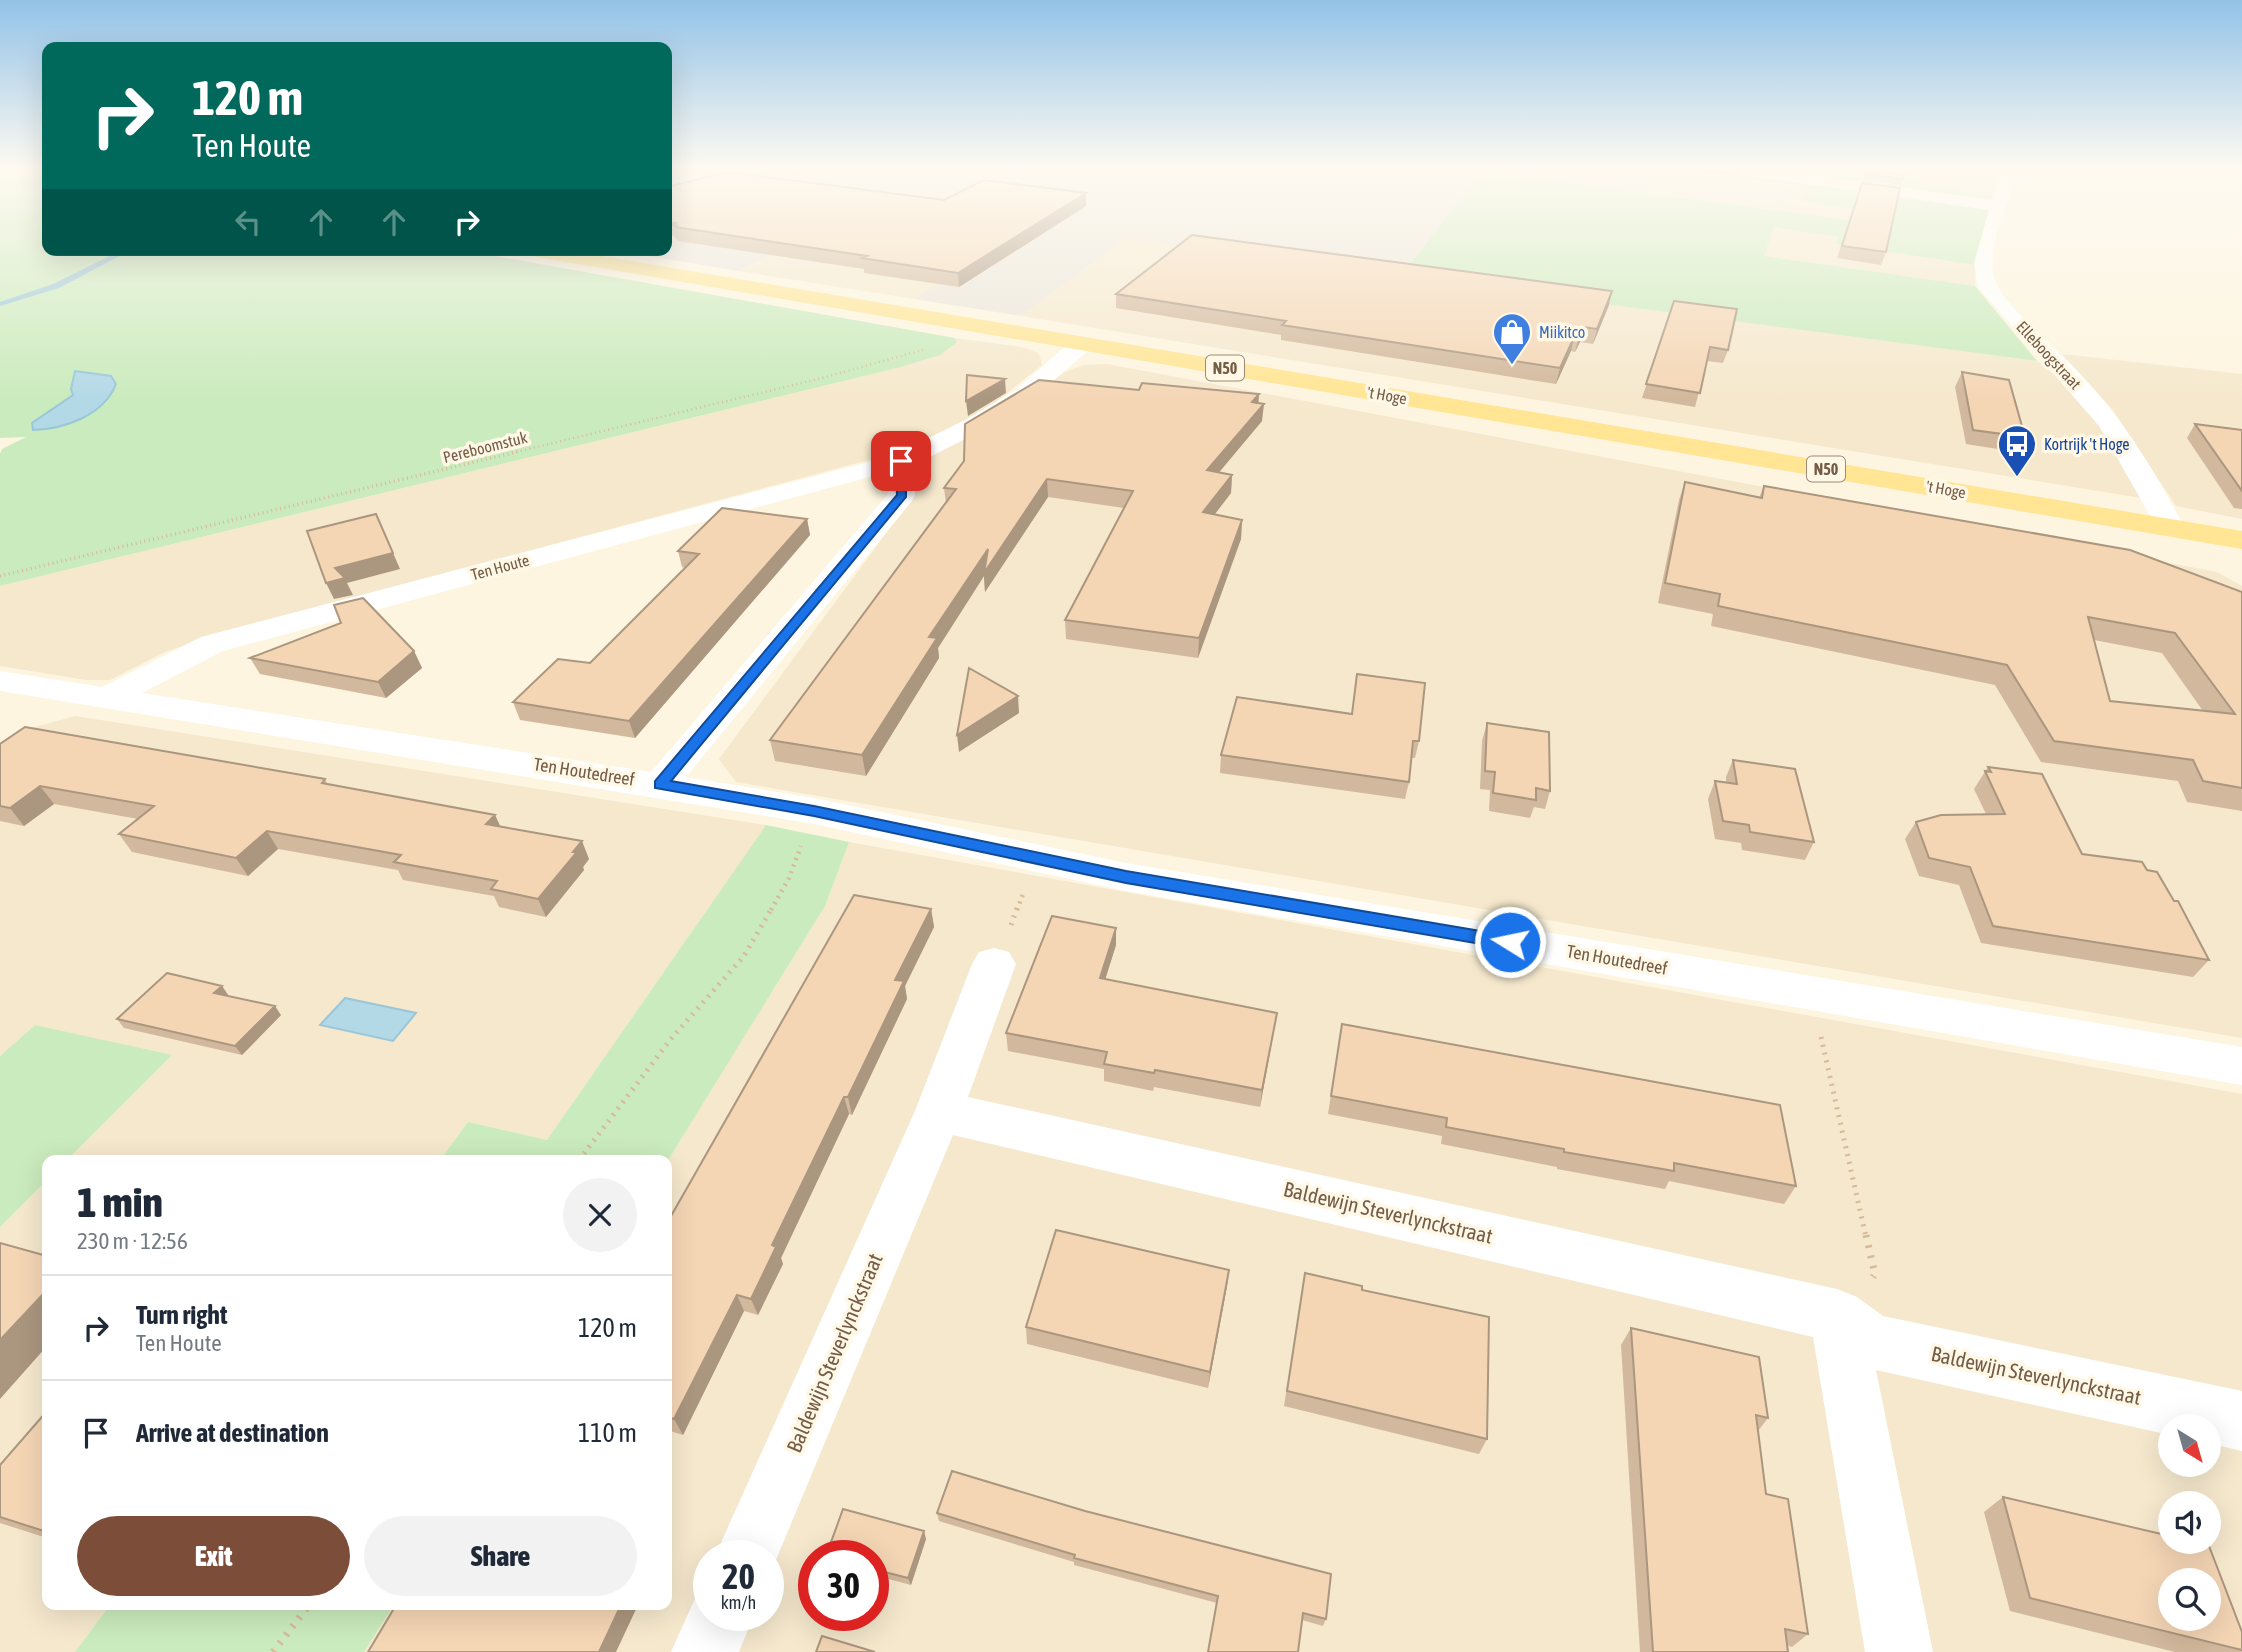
<!DOCTYPE html>
<meta charset="utf-8">
<style>
:root{--surface:#fff;--page:#f2f2f3;--text:#1f2937;--muted:#747a83;--line:#e0e1e3;--accent:#7c4e3a}
body{margin:0;font-family:"Asap Condensed",sans-serif;background:var(--page);color:var(--text);height:100vh;display:flex;flex-direction:column;font-size:26px;white-space:nowrap}
*{box-sizing:border-box;margin:0}
p{font-size:23px;color:var(--muted)}
.icon{flex:none;width:38px;height:38px;fill:none;stroke:currentColor;stroke-width:2;stroke-linecap:round;stroke-linejoin:round}
.map{position:relative;flex:1;overflow:hidden}
.sheet{position:absolute;left:42px;top:1155px;width:630px;height:455px;display:flex;flex-direction:column;background:var(--surface);border-radius:14px;box-shadow:0 7px 28px #0002}
.sheet>*{flex:none}
.hud{position:absolute;left:42px;top:42px;width:630px;height:214px;border-radius:14px;box-shadow:0 7px 28px #0002;background:#00695c;color:#fff;overflow:hidden}
.needle{width:46px;rotate:143deg}
.tools{position:absolute;left:2158px;top:1414px;display:grid;gap:14px}
.tools a{display:grid;place-items:center;width:63px;height:63px;border-radius:50%;background:var(--surface);box-shadow:0 7px 28px #0002;font-size:35px}
.speed{position:absolute;left:693px;top:1540px;display:flex;gap:14px;font-size:35px;font-weight:700;text-align:center}
.speed>*{display:grid;place-content:center;width:91px;height:91px;border-radius:50%;background:var(--surface);box-shadow:0 7px 28px #0002;line-height:1}
.speed small{font-size:18px;font-weight:400}
.speed .limit{border:10px solid #d22;background:#fff;color:#111}
.pin{position:absolute;display:grid;place-items:center;width:60px;height:60px;color:#fff;margin:-30px;border-radius:14px;box-shadow:0 4px 10px #0006}
.me{position:absolute;width:77px;margin:-38px;rotate:280deg;stroke-linejoin:round;filter:drop-shadow(0 0 5px #0008)}
.turn{display:flex;align-items:center;gap:24px;height:147px;padding:0 35px;font-size:32px}
.turn .icon{width:91px;height:91px;stroke-width:2.5}
.turn b{display:block;font-size:49px;line-height:60px}
.lanes{display:flex;align-items:center;height:66px;padding:0 35px;background:#0003;justify-content:center;gap:35px;direction:ltr}
.lanes .off{opacity:.35}
.round{display:grid;place-items:center;flex:none;width:74px;height:74px;border-radius:37px;background:var(--page)}
.head{display:flex;align-items:center;justify-content:space-between;height:119px;padding:0 35px}
h1{font-size:42px;font-weight:800;line-height:52px}
.action{display:flex;gap:14px;margin-top:auto;padding:14px 35px}
.action a{flex:1;height:80px;border-radius:42px;background:var(--accent);color:#fff;font-size:28px;font-weight:800;line-height:80px;text-align:center}
.action a+a{background:var(--page);color:var(--text)}
ul{padding:0;list-style:none}
li{display:flex;align-items:center;gap:21px;height:105px;padding:0 35px;border-top:2px solid var(--line)}
li div{flex:1}
li b{display:block;font-size:26px}
li em{font-style:normal}
.map>svg:first-child{display:block}
.residential{fill:#f5e8cd;fill-rule:evenodd}
.industrial{fill:#ebe5db}
.green{fill:#caebbd;fill-rule:evenodd}
.water{fill:#b3d9e7;stroke:#99c7d9;stroke-width:2}
.lines{fill:none;stroke-linecap:round;stroke-linejoin:round}
.stream{fill:#99c7d9;fill-rule:evenodd}
.path-far4{stroke:#d8ba99;stroke-width:2.5;stroke-dasharray:1 3.5;stroke-linecap:butt}
.path-far3{stroke:#d8ba99;stroke-width:3.5;stroke-dasharray:1 3.5;stroke-linecap:butt}
.path-far2{stroke:#d8ba99;stroke-width:4.5;stroke-dasharray:2 5;stroke-linecap:butt}
.path-far1{stroke:#d8ba99;stroke-width:5;stroke-dasharray:2 6;stroke-linecap:butt}
.path{stroke:#d8ba99;stroke-width:7;stroke-dasharray:2.5 8;stroke-linecap:butt}
.minor{fill:#fff;fill-rule:evenodd}
.major{fill:#ffe594;fill-rule:evenodd}
.wall{fill:#d2b89c;fill-rule:evenodd}
.shaded-wall{fill:#ab967f}
.building{fill:#f4d6b5;stroke:#ab967f;stroke-width:2;fill-rule:evenodd}
.route{fill:#1a73e8;stroke:#114b97;stroke-width:2}
.labels{text-anchor:middle;stroke-width:7;stroke-linejoin:round;paint-order:stroke}
.far-shop-label{font-size:16px;fill:#366cbe;stroke:#fff8e6;text-anchor:start}
.far-street-label{font-size:16px;fill:#745c46;stroke:#fff8e6}
.shield{fill:#fff8e6;stroke:#9e8b76;stroke-width:2}
.shield-label{font-size:16px;font-weight:bold;fill:#745c46}
.far-transit-label{font-size:16px;fill:#164399;stroke:#fff8e6;text-anchor:start}
.street-label{font-size:18px;fill:#745c46;stroke:#fff8e6}
.near-street-label{font-size:21px;fill:#745c46;stroke:#fff8e6}
</style>
<div class="map">
<svg width="2242" height="1652" viewBox="0 0 2242 1652">
<rect width="100%" height="100%" fill="#fdf5df"/>
<!-- residential -->
<path class="residential" d="M1663 170 1809 187 1803 201 1854 208 1848 221 1643 192Z
M1867 170H2002L1992 195 1919 185 1924 178Z
M841 220 999 243 914 299 739 271Z
M1773 227 1839 237 1837 244 1976 265 1975 286 1764 256Z
M1126 238 2037 361 2061 379 2108 433 2141 498 1021 316Z
M955 338 1022 347 1039 353 1042 365 977 417 891 454 217 634 165 652 110 680H86L0 666V586L897 368 956 342Z
M2062 354 2242 374V519L2176 506 2113 410Z
M1107 364 2217 572 2242 586V1038L736 782 719 759 910 501 924 459 997 421 1065 372 1083 365Z
M75 716 766 825 547 1140 468 1122 440 1160H67L171 1056 35 1025 0 1056V744L20 731Z
M849 842 2242 1094V1652H364L394 1605H667V1162L825 906ZM2170 1426H2208V1465H2170ZM2170 1503H2208V1542H2170ZM709 1556H768V1615H709ZM814 1556H873V1615H814ZM2170 1580H2208V1619H2170Z
M47 1180V1605H110L75 1652H0V1227Z"/>
<!-- industrial -->
<path class="industrial" d="M802 170H1663L1643 192 1482 171 1400 277 1126 238 1021 316 914 299 998 244 841 220 739 271 612 250H667V223L759 180Z"/>
<!-- green -->
<path class="green" d="M0 170 47 178V250H461L955 338 957 342 940 355 897 368 0 586V454L2 449 26 437 0 438ZM75 371 111 376 31 426 73 395Z
M1682 170 1753 175 1757 170H1867L1925 178 1919 185 1992 195 1976 265 1836 244 1838 237 1774 227 1764 256 1975 286 2037 361 1400 277 1482 171 1848 220 1853 209 1802 201 1809 187Z
M766 825 849 842 825 906 667 1162 440 1160 468 1122 547 1140Z
M35 1025 172 1055 67 1160H47V1180L0 1227V1056Z
M110 1605H394L364 1652H75Z"/>
<!-- water -->
<path class="water" d="M75 371 111 376 116 384C104 415 65 429 33 430L32 423 73 395 71 389Z
M345 998 416 1013 393 1041 320 1025Z"/>
<g class="lines">
<!-- stream -->
<path class="stream" d="M769 170H781L735 181 732 179Z
M122 250H131L59 288 0 306V302L53 284Z"/>
<!-- path-far4 -->
<path class="path-far4" d="M512 453 818 379 923 350"/>
<!-- path-far3 -->
<path class="path-far3" d="M0 576 520 451"/>
<!-- path-far2 -->
<path class="path-far2" d="M771 910 789 878 801 846
M1017 910 1023 894"/>
<!-- path-far1 -->
<path class="path-far1" d="M1011 925 1017 908
M1821 1037 1866 1237
M579 1160 670 1040 744 956 772 908"/>
<!-- path -->
<path class="path" d="M1866 1235 1875 1274 1873 1277
M273 1652 309 1605"/>
<!-- minor -->
<path class="minor" d="M1734 170H1777L1992 200 2003 170H2019C2009 201 1989 239 1993 273 1996 298 2046 339 2064 358 2115 406 2152 465 2184 527L2180 533 2170 535 2160 533 2099 426 1978 287 1974 263 1989 210 1742 175Z
M1082 337 1093 344 1090 349 1030 401 985 429 914 465 915 495 912 501 686 777 814 798 1126 863 2242 1047V1085L1126 891 814 824 0 691V671L102 687 201 637 892 456 967 419 1014 391 1074 339ZM888 472V494L651 772 142 693 223 651Z
M994 948 1009 952 1016 964 968 1097 1837 1289 1857 1297 1883 1316 2242 1391V1451L2208 1443V1426H2170V1435L1876 1370 1933 1652H1865L1813 1337 953 1135 768 1579V1556H715L915 1111 972 964 979 952Z
M709 1587V1615H754L739 1652H671L698 1592Z"/>
<!-- major -->
<path class="major" d="M522 250H566L2242 531V549L531 256Z"/>
</g>
<!-- wall -->
<path class="wall" d="M1687 170H1739L1737 177Z
M1866 171 1904 175 1901 185 1863 179Z
M667 187 944 200 1086 193V206L959 287 864 273V269L678 241 677 239 675 238 674 236 667 235Z
M1858 194 1886 252 1881 265 1837 258Z
M1116 294 1609 305 1593 344 1580 342 1575 352 1571 351 1556 384 1281 340V335L1116 308Z
M1674 301 1728 350 1723 363 1707 361 1695 407 1642 398Z
M1962 372 2025 437 2017 452 1966 444 1955 387Z
M1259 403 1262 421 1219 472 1232 475 1231 493 1214 515 1242 520 1241 539 1198 658 1066 639 1065 620 1124 508 1048 497 985 592 984 576 938 648 939 658 866 776 775 761 770 740 946 503 944 488Z
M2195 424 2242 430V509L2234 508 2187 438Z
M1685 482 1759 498 1764 486 2242 592V811L2187 802 2178 781 2041 762 1995 685 1711 626 1713 614 1658 603 1679 500ZM2094 640 2162 653 2203 711 2110 701Z
M807 519 810 535 635 738 520 720 513 702 590 663 685 568 682 567 678 551Z
M341 623 414 651 422 668 386 698 260 674 250 658Z
M1237 697 1419 741 1415 758H1411L1409 782 1405 799 1220 773 1221 755Z
M1487 723 1550 791 1545 809 1534 807 1530 818 1489 811 1490 790 1480 789 1482 741Z
M0 744 325 779 328 785 495 815 500 827 589 859 583 867 584 870 546 917 499 907 494 896 403 880 398 870 278 849 248 876 132 852 119 834 138 819 54 804 24 826 0 821Z
M1733 760 1814 842 1805 860 1742 850 1741 843 1715 839 1708 799 1715 781 1726 783V777Z
M1988 767 2082 854 2147 870 2209 960 2193 977 1981 943 1959 885 1919 876 1905 839 1916 822 1986 814 1974 789Z
M931 909 934 927 905 986 907 999 852 1115 849 1114 781 1258 783 1264 758 1315 744 1311 683 1435 667 1430V1223Z
M1116 928V945L1105 979 1274 1030 1260 1107 1154 1087 1153 1091 1104 1081V1069L1008 1051 1006 1033Z
M222 986 228 995 227 996 281 1015 242 1055 124 1028 117 1019Z
M1342 1024 1796 1186 1784 1204 1669 1181 1665 1189 1557 1169V1167L1441 1144 1442 1136 1328 1114Z
M1229 1270 1227 1286 1208 1388 1027 1344 1026 1327Z
M1305 1273 1362 1290 1487 1439 1479 1454 1284 1406Z
M1631 1328 1768 1418 1758 1431 1766 1494 1808 1634 1792 1647 1787 1645 1788 1652H1640L1621 1345Z
M47 1411V1538L0 1523V1465Z
M2003 1497 2242 1632V1652H2175L2010 1611 1984 1512Z
M937 1513 1326 1619 1323 1626 1302 1620 1217 1603 1074 1565V1562L939 1521Z
M926 1539 911 1585 873 1575V1556Z"/>
<!-- shaded-wall -->
<path class="shaded-wall" d="M1086 193V206L959 287 958 273Z
M1612 291 1609 305 1593 344 1597 329Z
M1583 327 1580 342 1575 352 1579 337Z
M1574 337 1571 351 1556 384 1560 368Z
M1005 379 1006 393 968 416 966 401Z
M1259 394 1258 411 1252 402Z
M1264 404 1262 421 1206 488 1207 470Z
M1232 475 1231 493 1202 531 1203 512Z
M1047 479 1048 497 985 592 984 576 938 648 939 658 866 776 862 755 929 637 988 549Z
M376 514 400 569 347 583 353 595 334 599 326 583 335 568Z
M807 519 810 535 635 738 629 721Z
M1242 520 1241 539 1198 658 1199 638Z
M414 651 422 668 386 698 378 682Z
M1018 696 1019 713 959 752 957 735Z
M40 786 54 804 24 826 10 808Z
M495 815 503 832 486 824Z
M267 831 278 849 248 876 236 858Z
M582 841 589 859 583 867 584 870 546 917 538 899Z
M931 909 934 927 905 986 907 999 852 1115 848 1097 895 980Z
M1116 928V945L1100 996V978Z
M222 986 228 995 221 1002 214 993Z
M275 1006 281 1015 242 1055 235 1046Z
M1277 1013 1274 1030 1260 1107 1262 1090Z
M844 1097 849 1114 781 1258 783 1264 758 1315 751 1299 772 1245Z
M1229 1270 1227 1286 1208 1388 1210 1372Z
M47 1290V1346L0 1399V1340Z
M737 1295 744 1311 683 1435 674 1419Z
M924 1531 926 1539 911 1585 908 1578Z
M621 1605H638L616 1652H599Z"/>
<!-- building -->
<path class="building" d="M1866 171 1904 175 1903 179 1865 174Z
M727 172 944 200 984 180 1086 193 958 273 862 258 867 256 675 227 678 226 671 225 675 223 667 222V187Z
M1862 183 1900 188 1886 252 1842 246Z
M1192 235 1612 291 1597 329 1583 327 1579 337H1574L1560 368 1282 325 1286 321 1116 294Z
M1674 301 1737 309 1728 350 1710 347 1700 393 1646 384Z
M1962 372 2009 380 2025 437 1973 430Z
M967 375 1005 379 966 401Z
M1039 380 1139 390 1142 383 1259 394 1252 402 1264 404 1207 470 1232 475 1203 512 1242 520 1199 638 1065 620 1133 491 1047 479 984 573 988 549 929 637 937 638 862 755 770 740 956 489 944 488 964 461 965 424Z
M2195 424 2242 430V491Z
M1685 482 1762 498 1764 486 2130 550 2242 592V788L2203 781 2193 760 2054 741 2007 665 1718 606 1720 594 1665 583ZM2088 617 2175 633 2235 714 2110 701Z
M722 508 807 519 629 721 513 702 558 659 590 663 699 554 678 551Z
M376 514 393 553 335 568 345 578 326 583 307 531Z
M363 598 414 651 378 682 250 658 341 623 334 605Z
M969 668 1018 696 957 735Z
M1357 674 1425 683 1419 741H1413L1409 782 1221 755 1237 697 1352 714Z
M1487 723 1549 732 1550 791 1536 788V800L1493 793 1495 772 1485 771Z
M25 727 325 779 322 783 495 815 486 824 582 841 573 852H577L538 899 491 889 497 881 394 862 401 855 267 831 236 858 119 834 154 806 40 786 10 808 0 806V744Z
M1733 760 1795 769 1814 842 1750 832 1749 825 1723 821 1715 781 1737 784Z
M1988 767 2042 774 2082 854 2142 862 2147 870 2157 872 2174 901H2178L2209 960 1993 926 1970 867 1929 858 1916 822 1941 815 2005 814 1985 771 1991 772Z
M854 895 931 909 895 980 904 981 848 1097H844L772 1245 776 1247 751 1299 737 1295 674 1419 667 1417V1223Z
M1052 916 1116 928 1100 978 1277 1013 1262 1090 1155 1070 1154 1073 1104 1064 1107 1052 1006 1033Z
M167 973 222 986 214 993 275 1006 235 1046 117 1019Z
M1342 1024 1780 1105 1796 1186 1674 1163V1171L1564 1152V1149L1446 1127 1447 1118 1331 1096Z
M1056 1230 1229 1270 1210 1372 1026 1327Z
M0 1243 47 1256V1290L0 1340Z
M1305 1273 1362 1286V1290L1489 1317 1487 1439 1287 1391Z
M1631 1328 1759 1357 1768 1418 1756 1415 1766 1494 1788 1499 1808 1634 1785 1629 1788 1652H1653Z
M47 1411V1532L0 1517V1465Z
M952 1471 1085 1511 1331 1574 1326 1619 1303 1613 1298 1652H1208L1218 1596 1074 1558 1075 1555 937 1513Z
M2003 1497 2170 1536V1542H2193L2209 1546 2242 1632V1650L2030 1598ZM2170 1580H2208V1619H2170Z
M843 1509 924 1531 908 1578 873 1569V1556H826Z
M396 1605H621L599 1652H368Z
M822 1636 875 1652H816Z"/>
<!-- sky -->
<linearGradient id="sky" x2="0" y2="1"><stop stop-color="#93c3e8"/><stop offset="0.42" stop-color="#fefaf1"/><stop offset="1" stop-color="#fefaf1" stop-opacity="0"/></linearGradient>
<rect width="2242" height="401" fill="url(#sky)"/>
<!-- route -->
<path class="route" d="M901 458 906 461V497L671 781 814 806 1126 871 1510 936 1516 937 1519 942 1516 947 1510 949 1126 883 814 816 655 788V781L897 495 895 461Z"/>
<!-- icons -->
<defs>
<symbol id="shop-pin" viewBox="-11 -11 22 30"><path d="M0 17L-7.5 6A9.5 9.5 0 1 1 7.5 6Z" fill="#3f7fe0" stroke="#fff8e6"/><path d="M-5-2.5h2.3a2.7 3.5 0 0 1 5.4 0H5L5.5 6h-11ZM-1.5-2.5h3a1.5 2.3 0 0 0-3 0Z" fill="#fff"/></symbol>
<symbol id="bus-pin" viewBox="-11 -11 22 30"><path d="M0 17L-7.5 6A9.5 9.5 0 1 1 7.5 6Z" fill="#1a4fb4" stroke="#fff8e6"/><path d="M-5-6H5V4H4V6H2V4H-2V6H-4V4H-5ZM-3.5-4V0h7V-4ZM-3.5 1.2v1.5H-2V1.2ZM2 1.2v1.5H3.5V1.2Z" fill="#fff"/></symbol>
</defs>
<g fill-rule="evenodd">
<use href="#shop-pin" x="1490" y="310" width="44" height="60"/>
<use href="#bus-pin" x="1995" y="422" width="44" height="60"/>
</g>
<g class="labels">
<!-- far-shop labels -->
<g class="far-shop-label">
<text x="1539" y="338">Miikitco</text>
</g>
<!-- far-street labels -->
<g class="far-street-label">
<text transform="translate(2049 355) rotate(47)" y="6">Elleboogstraat</text>
<text transform="translate(1387 395) rotate(10)" y="6">'t Hoge</text>
<text transform="translate(485 447) rotate(-14)" y="6">Pereboomstuk</text>
<text transform="translate(1946 489) rotate(10)" y="6">'t Hoge</text>
<text transform="translate(500 567) rotate(-15)" y="6">Ten Houte</text>
</g>
<!-- shield labels -->
<g class="shield">
<rect x="1206" y="355.5" width="38" height="25" rx="5"/>
<rect x="1807" y="456.5" width="38" height="25" rx="5"/>
</g>
<g class="shield-label">
<text x="1225" y="374">N50</text>
<text x="1826" y="475">N50</text>
</g>
<!-- far-transit labels -->
<g class="far-transit-label">
<text x="2044" y="450">Kortrijk 't Hoge</text>
</g>
<!-- street labels -->
<g class="street-label">
<text transform="translate(584 772) rotate(9)" y="6">Ten Houtedreef</text>
<text transform="translate(1617 960) rotate(10)" y="6">Ten Houtedreef</text>
</g>
<!-- near-street labels -->
<g class="near-street-label">
<text transform="translate(1388 1213) rotate(13)" y="7">Baldewijn Steverlynckstraat</text>
<text transform="translate(835 1353) rotate(-67)" y="7">Baldewijn Steverlynckstraat</text>
<text transform="translate(2036 1376) rotate(12)" y="7">Baldewijn Steverlynckstraat</text>
</g>
</g>
</svg>
<div class="tools">
<a><svg class="needle" viewBox="-14 -14 28 28"><path d="M0-13l5 13h-10z" fill="#e53935"/><path d="M0 13l5-13h-10z" fill="#747a83"/></svg></a>
<a><svg class="icon" aria-label="sound" viewBox="0 0 24 24"><path d="M4 9h4l5-4v14l-5-4H4zM17 9q2 3 0 6"/></svg></a>
<a><svg class="icon" aria-label="search" viewBox="0 0 24 24"><circle cx="10" cy="10" r="6"/><path d="M15 15l6 6"/></svg></a>
</div>
<div class="speed"><div>20<small>km/h</small></div><div class="limit">30</div></div>
<div class="pin" style="left:901px;top:461px;background:#d93025"><svg class="icon" aria-label="arrive" viewBox="0 0 24 24"><path d="M6 21V4h12l-3 4 3 4H6"/></svg></div>
<svg class="me" style="left:1510px;top:942px" viewBox="-20 -20 40 40"><circle r="17" fill="#1a73e8" stroke="#fff" stroke-width="3"/><path d="M0-11L8 9 0 5-8 9z" fill="#fff"/></svg>
<div class="hud">
<div class="turn"><svg class="icon" aria-label="right" viewBox="0 0 24 24"><path d="M7 20v-9h11M14 6l5 5-5 5"/></svg><div><b>120 m</b>Ten Houte</div></div>
<div class="lanes"><svg class="icon off" aria-label="left" viewBox="0 0 24 24"><path d="M17 20v-9H6M10 6l-5 5 5 5"/></svg><svg class="icon off" aria-label="ahead" viewBox="0 0 24 24"><path d="M12 20V5M6 11l6-6 6 6"/></svg><svg class="icon off" aria-label="ahead" viewBox="0 0 24 24"><path d="M12 20V5M6 11l6-6 6 6"/></svg><svg class="icon" aria-label="right" viewBox="0 0 24 24"><path d="M7 20v-9h11M14 6l5 5-5 5"/></svg></div>
</div>
<section class="sheet">
<div class="head"><div><h1>1 min</h1><p>230 m · 12:56</p></div><a class="round"><svg class="icon" aria-label="close" viewBox="0 0 24 24"><path d="M6 6l12 12M18 6L6 18"/></svg></a></div>
<ul>
<li><svg class="icon" aria-label="right" viewBox="0 0 24 24"><path d="M7 20v-9h11M14 6l5 5-5 5"/></svg><div><b>Turn right</b><p>Ten Houte</p></div><em>120 m</em></li>
<li><svg class="icon" aria-label="arrive" viewBox="0 0 24 24"><path d="M6 21V4h12l-3 4 3 4H6"/></svg><div><b>Arrive at destination</b></div><em>110 m</em></li>
</ul>
<div class="action"><a>Exit</a><a>Share</a></div>
</section>
</div>
